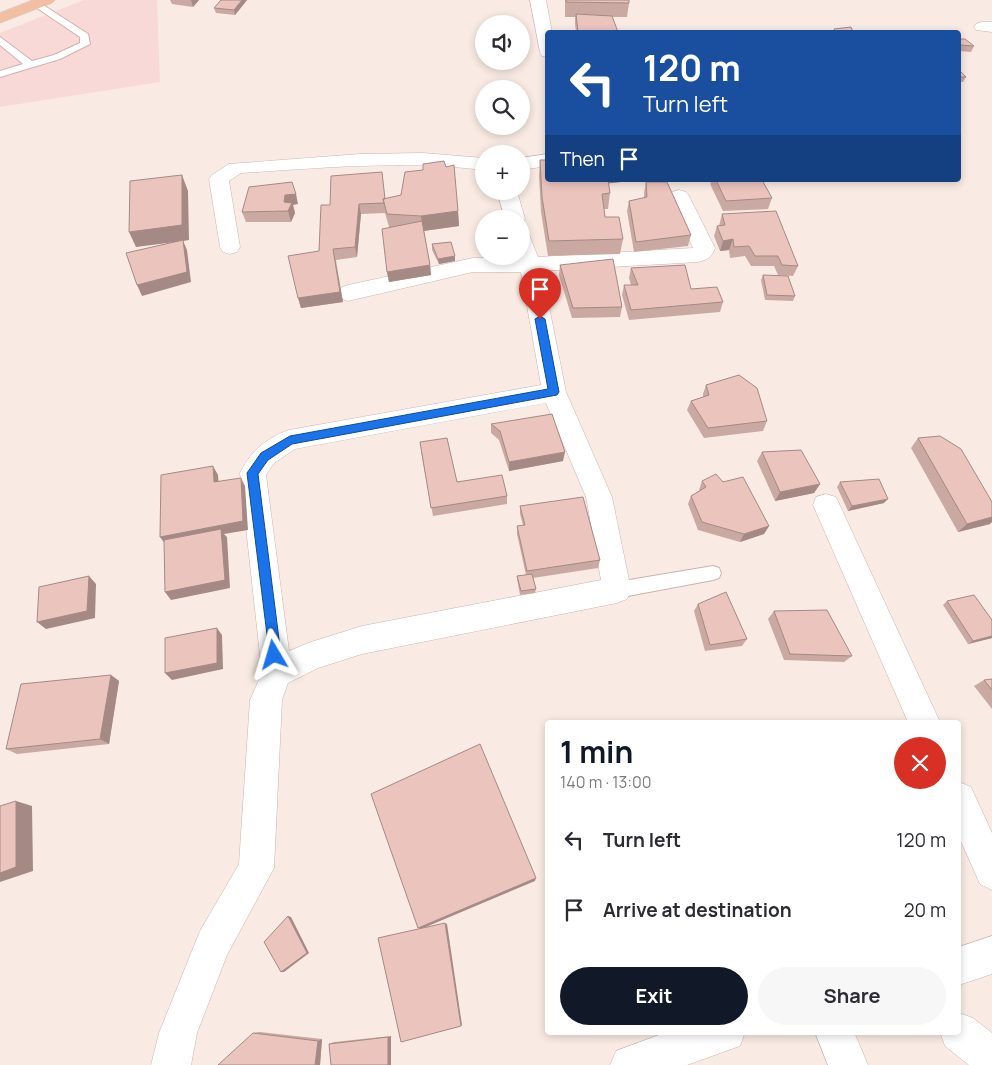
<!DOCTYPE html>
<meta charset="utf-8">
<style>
:root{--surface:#fff;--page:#f7f7f7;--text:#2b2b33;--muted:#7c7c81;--accent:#111827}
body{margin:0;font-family:Manrope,sans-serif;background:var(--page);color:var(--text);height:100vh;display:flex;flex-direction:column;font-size:19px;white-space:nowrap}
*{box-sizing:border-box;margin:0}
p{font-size:16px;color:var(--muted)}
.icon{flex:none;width:28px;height:28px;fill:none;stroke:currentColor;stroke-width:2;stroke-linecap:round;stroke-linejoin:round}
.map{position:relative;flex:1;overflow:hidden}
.sheet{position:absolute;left:545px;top:720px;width:416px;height:315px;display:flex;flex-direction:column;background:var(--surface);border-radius:5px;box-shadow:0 2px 8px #0003}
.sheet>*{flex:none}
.top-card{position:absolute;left:545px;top:30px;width:416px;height:152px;border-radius:5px;box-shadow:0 2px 8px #0003;background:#1a4fa0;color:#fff;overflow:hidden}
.fabs{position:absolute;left:475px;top:15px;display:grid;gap:10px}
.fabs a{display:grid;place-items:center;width:55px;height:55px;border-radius:50%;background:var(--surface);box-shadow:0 2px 8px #0003;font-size:25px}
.pin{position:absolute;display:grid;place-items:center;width:42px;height:42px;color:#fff;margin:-51px -21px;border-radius:50% 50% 50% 0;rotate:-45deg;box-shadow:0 0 5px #0007}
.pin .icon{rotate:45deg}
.me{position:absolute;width:55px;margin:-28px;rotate:353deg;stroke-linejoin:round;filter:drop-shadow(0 0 4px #0008)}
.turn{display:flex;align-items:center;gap:18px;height:105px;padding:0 15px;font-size:22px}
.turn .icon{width:65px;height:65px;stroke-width:2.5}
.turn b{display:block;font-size:35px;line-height:42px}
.then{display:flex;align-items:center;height:48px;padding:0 15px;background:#0003;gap:10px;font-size:19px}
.round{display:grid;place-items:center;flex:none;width:52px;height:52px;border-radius:26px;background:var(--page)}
.overview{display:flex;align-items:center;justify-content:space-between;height:85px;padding:0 15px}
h1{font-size:30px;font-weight:700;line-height:38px;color:var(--accent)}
.button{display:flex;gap:10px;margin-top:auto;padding:10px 15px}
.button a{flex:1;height:58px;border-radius:30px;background:var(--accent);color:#fff;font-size:20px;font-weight:700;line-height:58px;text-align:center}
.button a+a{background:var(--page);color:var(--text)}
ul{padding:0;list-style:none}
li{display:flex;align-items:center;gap:15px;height:70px;padding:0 15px}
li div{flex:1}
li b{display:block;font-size:19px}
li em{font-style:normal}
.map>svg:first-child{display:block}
.commercial{fill:#f9d9d8}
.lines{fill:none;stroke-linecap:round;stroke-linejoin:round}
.lane-casing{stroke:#ccb3ae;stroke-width:2}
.street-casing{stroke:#ccb3ae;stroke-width:1}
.secondary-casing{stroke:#ceb2ac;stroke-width:1}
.primary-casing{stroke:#d4cac9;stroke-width:1}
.lane{fill:#fff;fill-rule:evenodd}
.street{fill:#fff;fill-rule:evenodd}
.secondary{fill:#fff;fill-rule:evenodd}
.primary{fill:#f2bfa2;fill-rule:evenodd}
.wall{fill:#cba9a3}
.shaded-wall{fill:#a58985}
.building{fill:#ecc4be;stroke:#a58985}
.route{fill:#1a73e8;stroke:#114b97}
</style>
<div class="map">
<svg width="992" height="1065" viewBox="0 0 992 1065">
<rect width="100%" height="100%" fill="#f9ebe3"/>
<!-- commercial -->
<path class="commercial" d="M84 0H157L160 82 0 107V33Z"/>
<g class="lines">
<defs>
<path id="lane" d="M37 1 88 34 90 44 60 59 0 77V71L23 64 0 45V37L32 61 54 55 80 43V37L34 6V2Z
M713 566 719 568 721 573 719 578 713 580 617 598 611 595 608 590 611 585 617 582Z"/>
<path id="street" d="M530 0H546L552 32H548V57L542 56 540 52Z
M982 22H992V32L976 30 974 27 976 24Z
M423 153 484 158V170C402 160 322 168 241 173L229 181 240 247 237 252 230 254 223 252 220 247 209 179 212 175 229 164 360 154Z
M548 154V166L521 170V158Z
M679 190 686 192 689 196 715 248C712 257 707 260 698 262L542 271 566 392 612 497 631 590 627 599 617 603 362 654 318 668 288 683 282 700 274 868 227 955 197 1033 191 1065H151L159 1033 200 931 239 864 250 700 262 673 240 473C250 452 267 437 289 430L541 385 521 272H473L348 301 340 298 337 293 340 288 348 285 473 258H517V256H521V230L528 232 538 257 693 248 669 196 672 192ZM546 403 586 497 601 580 362 626 311 642 289 651 266 475 274 463 295 449Z
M497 191H517L525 219 522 224 521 219H505Z
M826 494 836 497 940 722H908L813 505 816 497Z
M959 782 971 787 992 833V890L980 884 959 837Z
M959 1013 973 1018 992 1033V1065H969L945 1046 940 1032H959Z
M815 1032H854L868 1065H828Z"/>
<path id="secondary" d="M992 936V974L959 985V947Z
M667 1032H745L740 1046 687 1065H610L616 1051Z"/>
<path id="primary" d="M33 0H55L52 3 0 23V13Z"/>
</defs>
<!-- lane casing -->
<use href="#lane" class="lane-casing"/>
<!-- street casing -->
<use href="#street" class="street-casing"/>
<!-- secondary casing -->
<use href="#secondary" class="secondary-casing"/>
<!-- primary casing -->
<use href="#primary" class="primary-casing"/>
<!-- lane -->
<use href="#lane" class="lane"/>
<!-- street -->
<use href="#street" class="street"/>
<!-- secondary -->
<use href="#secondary" class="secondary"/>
<!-- primary -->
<use href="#primary" class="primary"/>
</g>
<!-- wall -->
<path class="wall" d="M170 0H199L193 7 172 4Z
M247 0 235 15 216 13 214 8Z
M565 0H629V3L627 17H612L618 32H576L575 24V17H565Z
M959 39 974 46 971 52 959 51Z
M959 70 966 77 963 82H959Z
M540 160 548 180H621V182L608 183 610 193 608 209H604L605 217 623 239 620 254 548 256 541 212 539 176Z
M710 180H762L772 198 768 209 723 211 711 186Z
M646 182 691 235 688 246 634 252 627 211 629 201 644 198V193Z
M383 183 385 198 458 211 459 226 424 231 430 265 431 275 389 282 387 272 389 227 385 213 361 214 357 257 336 260 343 302 301 308 298 298 319 251 330 205Z
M298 204 293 205 295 213 291 222H246L242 212Z
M722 214 798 266 793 276 778 275 774 266H751L745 256 730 258 729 250 720 251 714 236 717 226H719Z
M432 244 455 261 439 264 432 250Z
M560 265 622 307 620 317 572 318 559 275Z
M631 268 691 289 723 302 720 312 629 320 622 295 624 285H631L629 278Z
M763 275 795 296 793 301 765 300 761 280Z
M706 385 767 421 763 431 704 438 687 410 691 401 703 397V394Z
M491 424 563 461 509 471 499 440 491 433Z
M918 438 990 524 958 532 911 448Z
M421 451 457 482 507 496V504L433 516Z
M762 452 820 484 814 493 775 501 757 461Z
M702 481 723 482 769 526 764 534 740 542 698 530 688 504 691 496 700 491 699 490Z
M840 482 884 503 848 511 837 487Z
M520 506 600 560 598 568 533 578 536 589 535 593 520 595 517 579V576L526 575 517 534V526L523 525 520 514Z
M947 601 992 638 968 644 943 605Z
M698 604 747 639 742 646 705 651 694 611Z
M774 611 852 656 844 662 784 660 768 619Z
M111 675 119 681 109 744 17 754 6 749Z
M992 679V709L974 686 984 680Z
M260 1032 322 1039 320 1065 253 1033Z
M391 1036V1065L329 1044 334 1042Z"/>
<!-- shaded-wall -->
<path class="shaded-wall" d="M191 0H199L193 7Z
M242 0H247L235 15 234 10Z
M182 175 188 191 189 240 183 241 187 250 191 282 142 296 137 285 183 241 136 247 129 232Z
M605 180H621V182L604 184Z
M296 194 298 204 293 205 295 213 291 222 288 211V206L287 212 284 202 285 195Z
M359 204 361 214 357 257 355 247Z
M458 211 459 226 423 231 421 216Z
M733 239 729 250 720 251 723 241Z
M333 249 343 302 301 308 298 298Z
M455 256V261L439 264 438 259Z
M430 265 431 275 389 282 387 272Z
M565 452 563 461 509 471V462Z
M213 466 218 475 219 491 214 482Z
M241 478 245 486 248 530 224 534 227 537 230 588 171 600 165 592 166 545 160 537Z
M820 484 814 493 775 501 780 492Z
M888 499 884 503 848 511 852 506Z
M992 517V522L990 524 958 532 967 524Z
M769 526 764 534 740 542 744 534Z
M89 576 96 584 95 618 46 629 37 622Z
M217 628 222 635 223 669 172 680 165 673Z
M992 636V638L968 644 973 641Z
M111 675 119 681 109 744 100 739Z
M16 801 32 806 33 871 0 882V873Z
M536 878 535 881 421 929 418 928Z
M288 916 291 917 309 953 284 972H281Z
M445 923 447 924 462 1025 461 1026Z
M391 1036V1065H388V1037Z
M322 1039 320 1065H315L318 1041Z"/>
<!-- building -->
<path class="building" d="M221 0H242L234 10 214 8Z
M566 0H629V3L566 2Z
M576 14 612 16 618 32H578Z
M851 27 853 32H836L834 29Z
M959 39H965L974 46 959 45Z
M959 70 966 77H959Z
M540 160H548V180H608L610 193 602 194 605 217H619L623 239 549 241 542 197Z
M444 161 446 167 454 165 458 211 421 216 387 214 383 199 401 195 405 172 423 170V164Z
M382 172 385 199H383L384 203 359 204 355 247 333 249 340 292 298 298 288 256 319 251 321 205H330L331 176Z
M182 175V225L129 232 130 181Z
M716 180H762L772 198 726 201Z
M292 182 296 194 285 195 284 202 292 203 288 211 242 212 249 187Z
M646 182H667L691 235 636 242 629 201 647 197Z
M776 211 798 266 782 265 778 256H755L749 246 734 247 733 239 723 241 717 226 725 225 722 214Z
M422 221 430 265 387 272 382 229Z
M183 240 187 272 137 285 126 253Z
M451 242 455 256 438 259 432 244Z
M613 259 622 307 573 308 560 265Z
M685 265 691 289 717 287 723 302 631 310 624 285H638L631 268Z
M763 275 788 276 795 296 767 295Z
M739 375 757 388 767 421 708 428 691 401 709 395 706 385Z
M552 414 565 452 509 462 500 431 491 424Z
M940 436 961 449 992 502V517L967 524 918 438Z
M447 438 457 482 502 475 507 496 431 508 420 442Z
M801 450 820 484 780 492 762 452Z
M213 466 214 482 241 478 243 521 160 537 161 475Z
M716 474 723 482 743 477 769 526 744 534 702 522 691 496 706 487 702 481Z
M879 479 888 499 852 506 840 482Z
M583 497 600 560 527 571 517 526 525 525 520 506Z
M221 529 225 580 165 592 164 540Z
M532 574 536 589 521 591 517 576Z
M89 576 87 611 37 622 39 587Z
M726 592 747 639 710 645 698 604Z
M974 595 992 620V636L973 641 947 601Z
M827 610 852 656 790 654 774 611Z
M217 628V663L165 673V638Z
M111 675 100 739 6 749 21 684Z
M992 679V690L984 680Z
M480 744 536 878 418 928 371 794Z
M16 801V867L0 873V806Z
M288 916 307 953 281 972 264 942Z
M445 923 461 1026 401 1042 378 938Z
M253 1033 318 1041 315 1065H218Z
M388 1037V1065H331L329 1044Z"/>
<!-- route -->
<path class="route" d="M540 316 545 319 559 392 557 395 292 444 268 460 258 474 281 655 279 659 274 661 270 659 247 473 261 453 290 436 548 389 535 319Z"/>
</svg>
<div class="fabs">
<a><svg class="icon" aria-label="sound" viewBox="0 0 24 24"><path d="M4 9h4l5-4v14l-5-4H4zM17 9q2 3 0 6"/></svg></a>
<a><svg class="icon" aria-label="search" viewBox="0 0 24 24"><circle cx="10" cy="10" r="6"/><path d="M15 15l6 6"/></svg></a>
<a>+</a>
<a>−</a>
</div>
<div class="pin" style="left:540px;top:319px;background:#d93025"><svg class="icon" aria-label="arrive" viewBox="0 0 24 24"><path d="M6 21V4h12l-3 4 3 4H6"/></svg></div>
<svg class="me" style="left:274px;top:655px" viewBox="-20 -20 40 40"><path d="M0-17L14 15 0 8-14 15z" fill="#1a73e8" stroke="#fff" stroke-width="4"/></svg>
<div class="top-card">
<div class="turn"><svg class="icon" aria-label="left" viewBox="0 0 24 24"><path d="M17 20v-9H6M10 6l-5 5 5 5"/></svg><div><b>120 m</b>Turn left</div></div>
<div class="then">Then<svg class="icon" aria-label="arrive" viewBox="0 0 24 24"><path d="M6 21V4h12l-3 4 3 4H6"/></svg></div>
</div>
<section class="sheet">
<div class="overview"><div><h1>1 min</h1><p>140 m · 13:00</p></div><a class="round" style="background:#d93025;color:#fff"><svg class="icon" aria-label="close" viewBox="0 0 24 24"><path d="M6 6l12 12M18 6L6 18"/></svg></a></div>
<ul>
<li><svg class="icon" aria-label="left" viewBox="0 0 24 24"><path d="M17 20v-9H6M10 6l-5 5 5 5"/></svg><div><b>Turn left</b></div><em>120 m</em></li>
<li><svg class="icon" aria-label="arrive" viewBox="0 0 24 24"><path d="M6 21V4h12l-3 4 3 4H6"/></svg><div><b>Arrive at destination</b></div><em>20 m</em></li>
</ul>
<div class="button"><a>Exit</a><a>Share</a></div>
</section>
</div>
